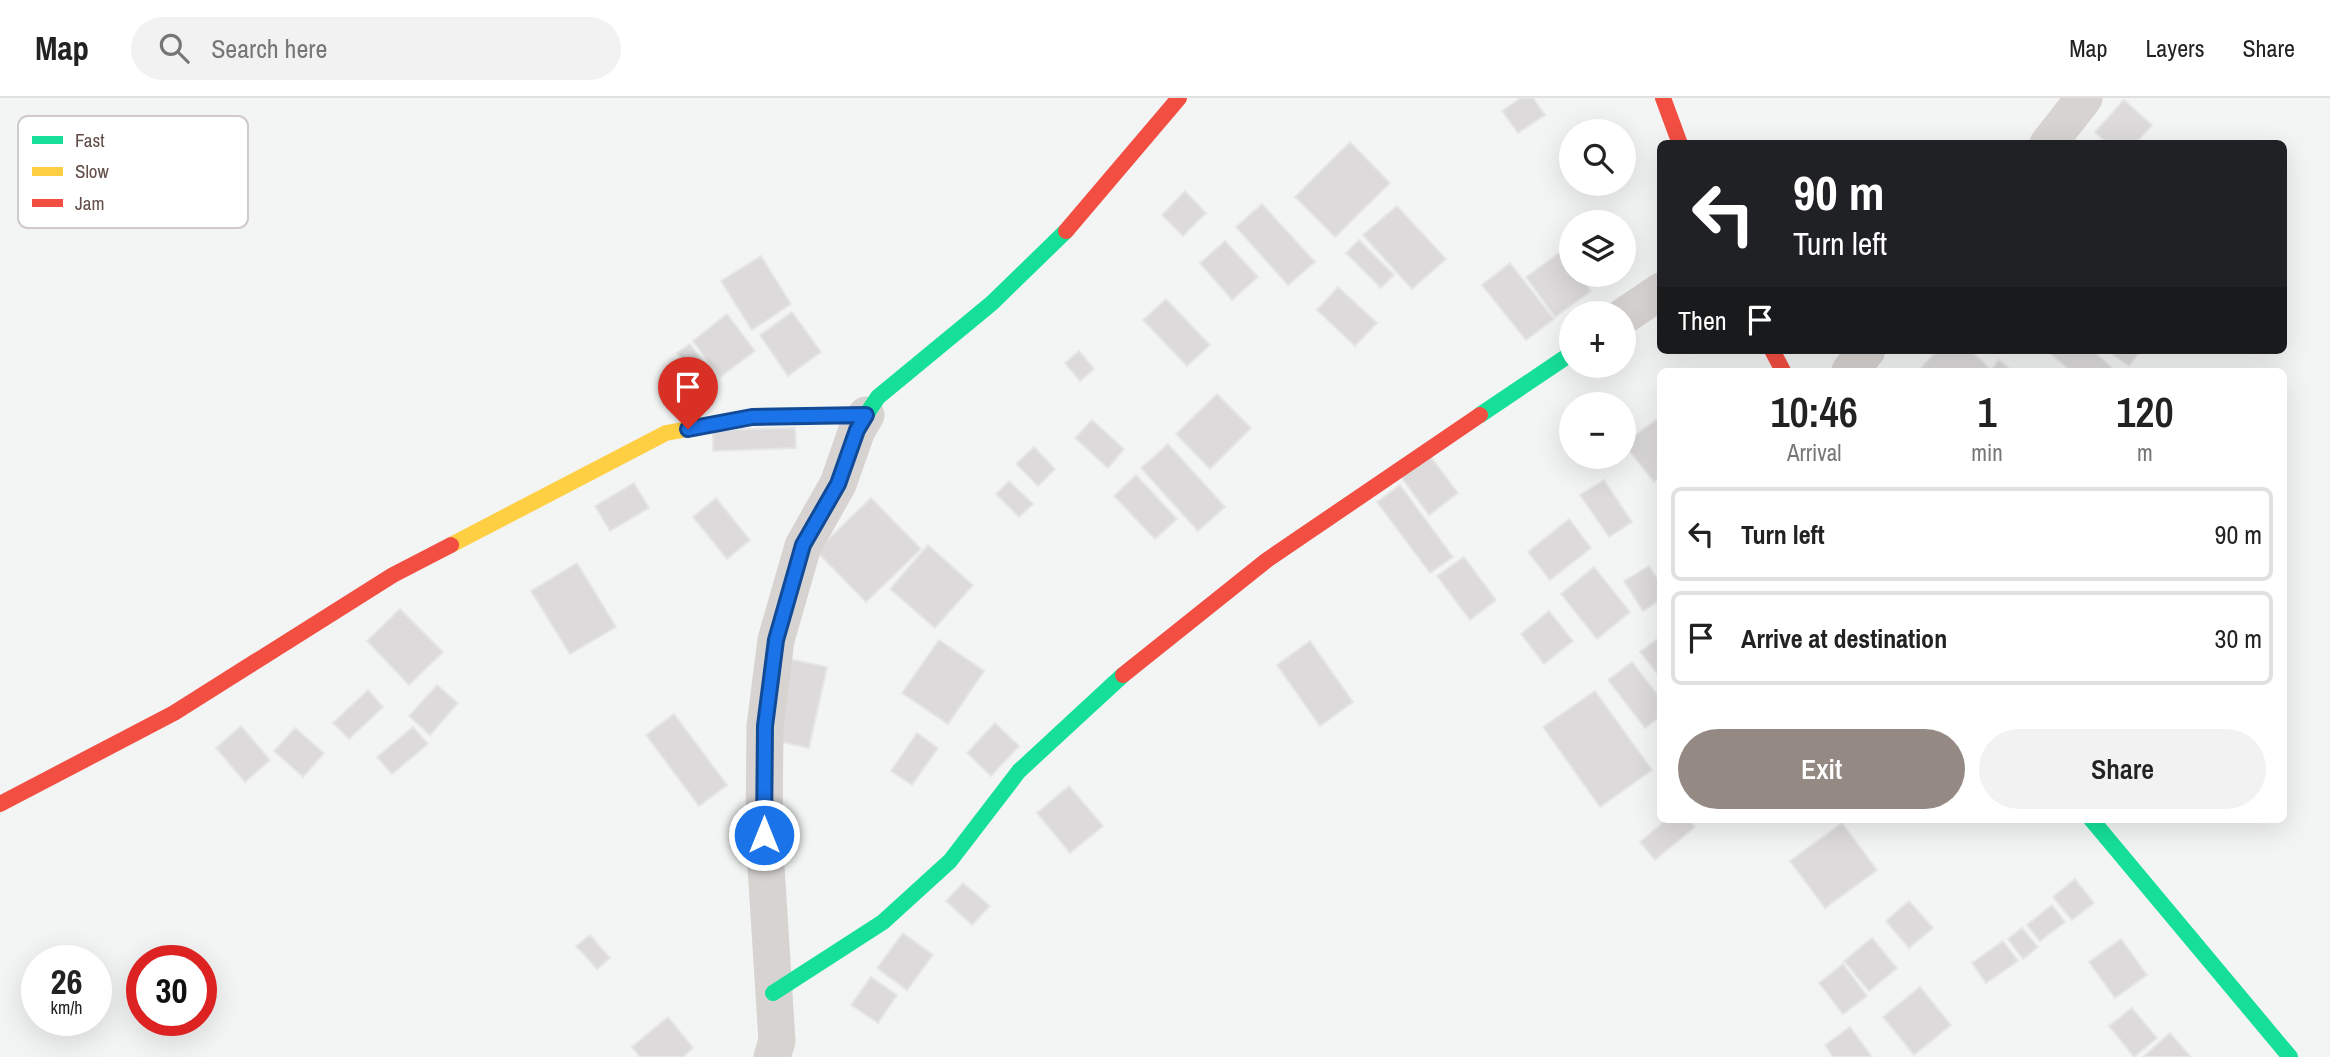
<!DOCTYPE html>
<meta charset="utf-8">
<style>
:root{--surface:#fff;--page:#f2f2f2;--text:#222;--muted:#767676;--line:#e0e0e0;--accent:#958984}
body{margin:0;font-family:"Archivo Narrow",sans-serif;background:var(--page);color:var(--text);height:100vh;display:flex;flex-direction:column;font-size:26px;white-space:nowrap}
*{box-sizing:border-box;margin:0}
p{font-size:23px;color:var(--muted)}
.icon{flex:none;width:38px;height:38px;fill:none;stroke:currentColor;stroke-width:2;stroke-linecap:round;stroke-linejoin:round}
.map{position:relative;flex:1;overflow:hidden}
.sheet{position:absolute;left:1657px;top:270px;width:630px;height:455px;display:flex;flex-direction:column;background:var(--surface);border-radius:10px;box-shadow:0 7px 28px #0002}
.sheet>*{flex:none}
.guide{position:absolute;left:1657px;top:42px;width:630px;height:214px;border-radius:10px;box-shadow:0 7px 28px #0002;background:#202124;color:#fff;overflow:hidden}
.buttons{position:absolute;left:1559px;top:21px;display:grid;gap:14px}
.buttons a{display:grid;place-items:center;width:77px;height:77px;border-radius:50%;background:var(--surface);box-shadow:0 7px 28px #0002;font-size:35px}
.speed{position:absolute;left:21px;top:847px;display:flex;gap:14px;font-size:35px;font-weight:700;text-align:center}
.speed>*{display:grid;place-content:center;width:91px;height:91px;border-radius:50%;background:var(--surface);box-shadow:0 7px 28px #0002;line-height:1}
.speed small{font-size:18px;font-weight:400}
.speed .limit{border:10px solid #d22;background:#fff;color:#111}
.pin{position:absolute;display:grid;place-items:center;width:60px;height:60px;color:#fff;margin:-72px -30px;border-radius:50% 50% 50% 0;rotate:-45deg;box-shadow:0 0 7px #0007}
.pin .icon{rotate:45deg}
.me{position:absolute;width:77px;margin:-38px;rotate:0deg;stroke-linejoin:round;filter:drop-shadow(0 0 5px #0008)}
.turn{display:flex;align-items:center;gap:24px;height:147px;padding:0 21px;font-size:32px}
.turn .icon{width:91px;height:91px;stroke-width:2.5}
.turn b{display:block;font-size:49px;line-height:60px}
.then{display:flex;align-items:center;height:66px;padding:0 21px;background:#0003;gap:14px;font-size:26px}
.eta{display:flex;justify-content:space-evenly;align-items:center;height:119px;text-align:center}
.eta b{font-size:42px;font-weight:600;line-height:49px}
.action{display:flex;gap:14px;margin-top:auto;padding:14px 21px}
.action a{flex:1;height:80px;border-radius:42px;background:var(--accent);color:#fff;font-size:28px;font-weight:600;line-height:80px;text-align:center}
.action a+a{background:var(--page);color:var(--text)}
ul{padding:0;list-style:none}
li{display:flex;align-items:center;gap:21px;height:94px;margin:0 14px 10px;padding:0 7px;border:4px solid var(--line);border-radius:10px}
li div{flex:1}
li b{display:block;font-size:26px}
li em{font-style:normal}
header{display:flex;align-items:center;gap:42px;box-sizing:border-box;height:98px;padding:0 35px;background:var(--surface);border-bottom:2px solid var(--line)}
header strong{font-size:33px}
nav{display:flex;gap:38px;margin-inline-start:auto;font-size:24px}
.search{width:490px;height:63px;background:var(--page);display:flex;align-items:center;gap:18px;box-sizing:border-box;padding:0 24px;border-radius:38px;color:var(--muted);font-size:26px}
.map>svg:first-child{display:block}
.building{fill:#dcdada;stroke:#e6e6e5;stroke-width:2}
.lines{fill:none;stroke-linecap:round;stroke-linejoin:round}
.street{stroke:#d6d3d1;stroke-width:37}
.fast{stroke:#16e098;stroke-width:16}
.slow{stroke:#ffcf43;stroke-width:16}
.jam{stroke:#f24e42;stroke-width:16}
.route-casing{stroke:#114b97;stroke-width:18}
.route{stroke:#1a73e8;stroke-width:12}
.key{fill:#fff;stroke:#d0cac8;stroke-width:2}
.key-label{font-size:19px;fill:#625048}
</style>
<header>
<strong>Map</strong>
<div class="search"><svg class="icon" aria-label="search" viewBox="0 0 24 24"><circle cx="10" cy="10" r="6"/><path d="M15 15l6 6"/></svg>Search here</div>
<nav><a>Map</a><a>Layers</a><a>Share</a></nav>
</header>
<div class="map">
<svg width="2330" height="959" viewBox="0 0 2330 959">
<rect width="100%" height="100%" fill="#f3f4f4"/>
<!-- building -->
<path class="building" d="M1521 0H1533L1545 17 1518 35 1502 13Z
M2124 2 2152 27 2135 46H2108L2095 34Z
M1350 44 1390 85 1335 139 1295 99Z
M1185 93 1206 115 1183 138 1162 117Z
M1262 106 1315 164 1288 187 1236 129Z
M1397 108 1446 161 1412 191 1363 137Z
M1359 142 1394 177 1381 190 1346 155Z
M1225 143 1258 179 1232 202 1200 165Z
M1562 153 1572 166V177H1579L1591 193 1555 219 1526 179Z
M761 158 791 206 752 232 721 183Z
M1510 165 1554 221 1526 242 1482 187Z
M1338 189 1377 225 1355 248 1317 212Z
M1166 201 1210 247 1187 268 1143 222Z
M792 214 821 254 788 278 760 237Z
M727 216 755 253 720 279 693 243Z
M690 246 704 265 690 274 677 255Z
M1938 252H1970L1988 269 1985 273H1918Z
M2055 252H2092L2111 269 2108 273H2071L2051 256Z
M2106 252H2141L2129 268Z
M1079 253 1094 271 1080 283 1065 265Z
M1999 262 2012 273H1990Z
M1217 296 1251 330 1210 371 1176 336Z
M1661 318V379L1654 384 1624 346Z
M1092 322 1124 351 1108 370 1075 340Z
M795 330 796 350 713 353V332Z
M1168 346 1225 409 1198 433 1141 370Z
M1034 349 1055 371 1038 388 1016 366Z
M1430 358 1458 395 1429 417 1401 379Z
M1136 377 1177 421 1155 441 1114 398Z
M1604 382 1632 424 1609 439 1580 397Z
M1009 383 1033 406 1019 419 996 396Z
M634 385 649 410 610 433 595 408Z
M1400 387 1453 459 1430 475 1377 404Z
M716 400 750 442 727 461 693 419Z
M871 400 921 451 866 504 816 453Z
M1569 421 1591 450 1550 482 1528 454Z
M928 447 973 487 935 530 890 491Z
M1464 459 1496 502 1470 522 1437 478Z
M577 465 616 529 570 556 531 493Z
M1649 468 1661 486V501L1643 513 1624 483Z
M1594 469 1630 514 1597 541 1561 496Z
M400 511 443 554 409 587 367 543Z
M1549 513 1573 543 1544 566 1521 536Z
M1661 538V580L1640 554Z
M939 542 984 573 948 626 902 595Z
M1310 543 1353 604 1320 628 1277 567Z
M790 561 827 569 809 650 772 642Z
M1632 564 1661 601V618L1645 630 1608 582Z
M437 587 458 605 430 637 409 618Z
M368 592 383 609 349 641 333 625Z
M1595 593 1652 672 1600 709 1543 629Z
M674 616 727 687 699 708 646 637Z
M995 625 1019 648 991 678 967 655Z
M241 628 270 662 245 684 216 650Z
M413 629 428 646 392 676 377 659Z
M295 630 324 655 303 679 274 653Z
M917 635 938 650 912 687 891 673Z
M1069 688 1103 728 1070 755 1037 715Z
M1667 721H1688L1695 729 1655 762 1640 744Z
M1842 725 1877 772 1825 810 1790 763Z
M2075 781 2094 805 2072 822 2053 799Z
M963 785 990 808 972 827 946 803Z
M1909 803 1933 830 1909 850 1886 823Z
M2052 807 2065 824 2040 843 2027 827Z
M2022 830 2038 849 2023 861 2008 841Z
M903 835 933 857 907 892 877 870Z
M590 837 610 860 597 871 576 848Z
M1872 840 1897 870 1869 893 1844 863Z
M2121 841 2147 877 2115 900 2089 864Z
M2003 843 2018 863 1986 885 1972 865Z
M1843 866 1867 898 1843 916 1819 885Z
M871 879 897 897 878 925 851 907Z
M1920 889 1951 927 1914 957 1883 919Z
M2132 910 2157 940 2134 959 2109 928Z
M668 919 693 950 683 959H640L632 949Z
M1850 929 1872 959H1833L1825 947Z
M2170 935 2191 959H2143Z"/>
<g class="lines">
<!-- street -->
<path class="street" d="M2048 46 2084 0
M1624 218 1661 193
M1850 273 1867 252
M772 959 777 943 764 737 765 628 776 542 803 448 838 386 857 332 866 317"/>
<!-- fast -->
<path class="fast" d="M1480 317 1572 255
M710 327 752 319 866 317 878 299 992 205 1066 133
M2091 721 2290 959
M773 895 883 824 950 763 1019 673 1123 577"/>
<!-- slow -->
<path class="slow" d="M451 447 666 335 710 327"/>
<!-- jam -->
<path class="jam" d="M1663 0 1680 46
M1066 133 1179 0
M1772 252 1783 273
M1123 577 1267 462 1480 317
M0 706 174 615 393 477 451 447"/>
</g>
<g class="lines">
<defs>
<path id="route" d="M688 331 752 319 866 317 857 332 838 386 803 447 776 542 765 628 764 737"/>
</defs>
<!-- route casing -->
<use href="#route" class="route-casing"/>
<!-- route -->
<use href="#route" class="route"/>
</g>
<!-- legend -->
<rect x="18" y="18" width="230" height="112" rx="10" class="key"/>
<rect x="32" y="38" width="31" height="8" fill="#16e098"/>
<rect x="32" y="69" width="31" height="9" fill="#ffcf43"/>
<rect x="32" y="101" width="31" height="8" fill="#f24e42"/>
<g class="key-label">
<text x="75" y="49">Fast</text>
<text x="75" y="80">Slow</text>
<text x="75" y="112">Jam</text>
</g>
</svg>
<div class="buttons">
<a><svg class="icon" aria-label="search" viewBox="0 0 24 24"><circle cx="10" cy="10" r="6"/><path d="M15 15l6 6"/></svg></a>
<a><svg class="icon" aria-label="layers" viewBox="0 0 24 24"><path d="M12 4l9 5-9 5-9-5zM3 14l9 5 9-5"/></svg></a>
<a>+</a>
<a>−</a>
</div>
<div class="speed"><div>26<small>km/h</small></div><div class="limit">30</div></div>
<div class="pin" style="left:688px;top:331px;background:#d93025"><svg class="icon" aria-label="arrive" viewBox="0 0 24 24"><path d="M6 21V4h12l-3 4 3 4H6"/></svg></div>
<svg class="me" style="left:764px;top:737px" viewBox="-20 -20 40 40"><circle r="17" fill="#1a73e8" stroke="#fff" stroke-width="3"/><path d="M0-11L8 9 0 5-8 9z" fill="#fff"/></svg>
<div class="guide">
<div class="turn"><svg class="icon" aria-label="left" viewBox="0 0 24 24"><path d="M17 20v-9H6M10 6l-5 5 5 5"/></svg><div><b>90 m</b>Turn left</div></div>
<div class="then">Then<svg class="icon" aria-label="arrive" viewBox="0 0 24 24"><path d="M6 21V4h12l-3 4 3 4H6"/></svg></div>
</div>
<section class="sheet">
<div class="eta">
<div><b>10:46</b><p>Arrival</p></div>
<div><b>1</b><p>min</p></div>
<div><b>120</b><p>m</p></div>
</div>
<ul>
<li><svg class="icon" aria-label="left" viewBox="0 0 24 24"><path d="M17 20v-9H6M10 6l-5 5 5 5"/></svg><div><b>Turn left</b></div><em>90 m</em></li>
<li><svg class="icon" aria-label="arrive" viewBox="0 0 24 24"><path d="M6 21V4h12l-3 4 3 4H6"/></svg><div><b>Arrive at destination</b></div><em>30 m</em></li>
</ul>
<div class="action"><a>Exit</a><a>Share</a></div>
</section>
</div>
